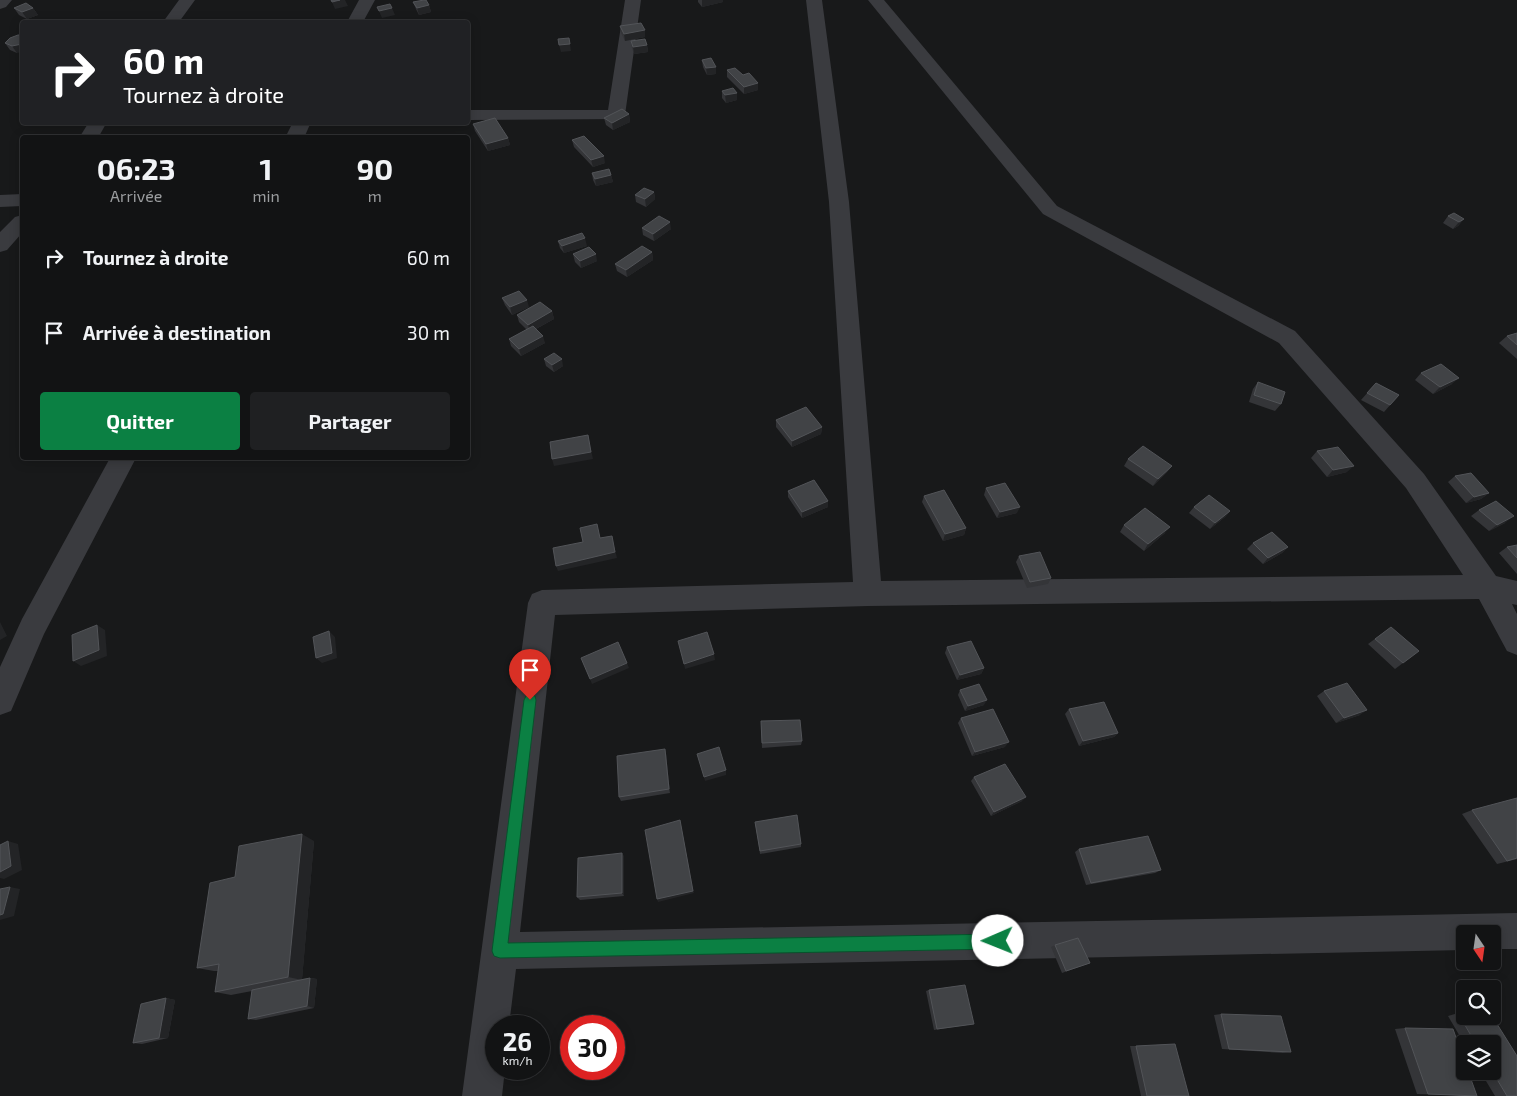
<!DOCTYPE html>
<html lang="fr">
<meta charset="utf-8">
<style>
:root{--surface:#121314;--page:#1f2022;--text:#f1f3f6;--muted:#9c9ea0;--line:#313234;--accent:#0b8043}
body{margin:0;font-family:"Exo 2",sans-serif;background:var(--page);color:var(--text);height:100vh;display:flex;flex-direction:column;font-size:19px;white-space:nowrap}
*{box-sizing:border-box;margin:0}
p{font-size:16px;color:var(--muted)}
.icon{flex:none;width:28px;height:28px;fill:none;stroke:currentColor;stroke-width:2;stroke-linecap:round;stroke-linejoin:round}
.map{position:relative;flex:1;overflow:hidden}
.details{position:absolute;left:20px;top:135px;width:450px;height:325px;display:flex;flex-direction:column;background:var(--surface);border-radius:5px;box-shadow:0 2px 12px #0003,0 0 0 1px var(--line)}
.details>*{flex:none}
.guide{position:absolute;left:20px;top:20px;width:450px;height:105px;border-radius:5px;box-shadow:0 2px 12px #0003,0 0 0 1px var(--line);background:#202124;color:#fff;overflow:hidden}
.needle{width:32px;rotate:167deg}
.fabs{position:absolute;left:1456px;top:925px;display:grid;gap:10px}
.fabs a{display:grid;place-items:center;width:45px;height:45px;border-radius:5px;background:var(--surface);box-shadow:0 2px 12px #0003,0 0 0 1px var(--line);font-size:25px}
.speed{position:absolute;left:485px;top:1015px;display:flex;gap:10px;font-size:25px;font-weight:700;text-align:center}
.speed>*{display:grid;place-content:center;width:65px;height:65px;border-radius:50%;background:var(--surface);box-shadow:0 2px 12px #0003,0 0 0 1px var(--line);line-height:1}
.speed small{font-size:12px;font-weight:400}
.speed .limit{border:8px solid #d22;background:#fff;color:#111}
.pin{position:absolute;display:grid;place-items:center;width:42px;height:42px;color:#fff;margin:-51px -21px;border-radius:50% 50% 50% 0;rotate:-45deg;box-shadow:0 0 5px #0007}
.pin .icon{rotate:45deg}
.me{position:absolute;width:55px;margin:-28px;rotate:269deg;stroke-linejoin:round;filter:drop-shadow(0 0 4px #0008)}
.turn{display:flex;align-items:center;gap:18px;height:105px;padding:0 20px;font-size:22px}
.turn .icon{width:65px;height:65px;stroke-width:2.5}
.turn b{display:block;font-size:35px;line-height:42px}
.eta{display:flex;justify-content:space-evenly;align-items:center;height:85px;text-align:center}
.eta b{font-size:30px;font-weight:700;line-height:35px}
.cta{display:flex;gap:10px;margin-top:auto;padding:10px 20px}
.cta a{flex:1;height:58px;border-radius:5px;background:var(--accent);color:#fff;font-size:20px;font-weight:700;line-height:58px;text-align:center}
.cta a+a{background:var(--page);color:var(--text)}
ul{padding:0;list-style:none}
li{display:flex;align-items:center;gap:15px;height:75px;padding:0 20px}
li div{flex:1}
li b{display:block;font-size:19px}
li em{font-style:normal}
.map>svg:first-child{display:block}
.lines{fill:none;stroke-linecap:round;stroke-linejoin:round}
.street{fill:#3a3b3f;fill-rule:evenodd}
.wall{fill:#343538}
.shaded-wall{fill:#232426}
.building{fill:#414346;stroke:#525458}
.route{fill:#0b8043;stroke:#07532c}
</style>
<div class="map">
<svg width="1517" height="1096" viewBox="0 0 1517 1096">
<rect width="100%" height="100%" fill="#18191a"/>
<g class="lines">
<!-- street -->
<path class="street" d="M0 0H12L6 7 0 9Z
M179 0H195L179 22H163Z
M359 0H375L363 22H347Z
M625 0H641L625 115 622 119 468 120V110H608Z
M806 0H822L849 202 881 581 1463 575 1406 488 1279 343 1043 214 868 0H884L1057 206 1295 331 1424 474 1496 576 1517 581V605L1512 604 1517 614V655L1507 651 1479 599 868 606 555 615 520 932 1517 913V949H1492V934H1465V950L516 969 509 1026H496V1069H505L502 1096H462L528 603 532 594 542 590 853 582 829 202Z
M89 122H107L98 138H79Z
M293 122H311L304 138H285Z
M22 194V206L0 207V195Z
M22 215V233L7 250 0 252V232L15 217Z
M110 458H136L44 634 11 711 0 715V667L22 619Z"/>
</g>
<!-- wall -->
<path class="wall" d="M698 0H723V2L702 7 698 2Z
M413 2 429 5 431 12 419 15 416 9Z
M14 8H33L38 15 27 19 19 15Z
M620 26 645 37 625 41 621 33Z
M22 35 17 53 10 50 5 43Z
M631 41 647 45 648 52 634 54 632 48Z
M702 60 716 67V74L707 75 703 67Z
M727 70 758 90 744 94 727 77Z
M722 91 737 100 726 103 722 98Z
M629 114 630 122 613 130 606 125 604 118Z
M473 124 508 138 510 145 488 151 475 131Z
M572 140 605 163 593 167 574 147Z
M592 173 611 175 613 182 596 186 593 180Z
M654 192 655 199 646 207 636 202 635 195Z
M1448 216 1464 219 1458 226 1453 229 1443 223Z
M642 228 671 229 654 241 643 235Z
M558 241 587 246 564 253 560 248Z
M652 252 653 260 627 277 617 271 615 264Z
M573 254 597 261 581 268 575 262Z
M502 298 529 307 512 315 505 305Z
M552 311 554 319 536 329 545 343 521 356 511 346 509 339 527 330 519 322 517 315Z
M1517 333V359L1499 343 1507 336Z
M544 359 563 366 554 372 546 366Z
M1421 373 1452 384 1433 394 1415 380Z
M1258 382 1281 404 1275 411 1249 402 1253 389Z
M1376 383 1399 395 1384 412 1361 400Z
M776 420 822 427 821 434 792 447 776 427Z
M1317 451 1347 472 1327 477 1311 458Z
M1128 459 1172 466 1167 472 1153 486 1124 466Z
M1455 476 1489 493 1481 499 1466 503 1448 482Z
M986 488 1017 513 997 518 984 495Z
M788 491 828 507 802 518 788 497Z
M924 496 966 528 964 535 943 541 922 502Z
M1194 507 1230 511 1225 517 1210 529 1189 513Z
M1479 510 1505 523 1489 531 1471 516Z
M1124 525 1165 533 1144 551 1120 532Z
M1253 543 1288 547 1282 553 1263 564 1247 549Z
M1517 545V574L1499 553 1507 547Z
M1019 556 1051 578 1048 584 1027 588 1016 562Z
M1391 627 1403 663 1395 669 1368 644Z
M947 647 984 668 981 674 957 680 945 653Z
M960 690 984 705 965 711 958 695Z
M1324 691 1360 715 1336 723 1317 696Z
M1069 709 1118 733 1114 737 1079 746 1065 714Z
M961 718 1005 747 972 756 958 723Z
M761 726 802 741 801 745 762 748Z
M666 753 670 793 621 801 619 797Z
M974 777 1022 801 991 816 971 781Z
M1472 810 1517 859 1497 864 1462 814Z
M755 822 801 844V847L760 854Z
M314 841 302 979 310 978 317 979 314 1008 256 1020 248 1019 252 991 231 995 215 992 218 971H214L197 968 235 877Z
M1079 849 1161 870 1155 873 1086 885 1075 852Z
M624 856V896L580 900 577 897Z
M1055 945 1090 963 1062 973 1051 947Z
M929 990 974 1024 934 1030 926 991Z
M166 998 175 1000 168 1038 142 1044 133 1043Z
M1465 1011V1016H1492L1517 1056V1096H1495L1480 1071H1492V1044H1465V1045L1448 1016Z
M1221 1014 1291 1052 1283 1053 1222 1049 1214 1015Z
M1405 1028 1477 1096 1417 1094 1395 1029Z
M1130 1046H1136L1189 1096H1141Z"/>
<!-- shaded-wall -->
<path class="shaded-wall" d="M340 0H345L348 6 335 9 332 2Z
M702 0H723V2L702 7Z
M429 5 431 12 419 15 417 8Z
M33 8 38 15 27 19 22 12Z
M392 8 395 15 382 18 379 11Z
M645 30V37L625 41 624 34Z
M22 44V52L17 53 12 46Z
M570 44 571 51 561 52 559 45Z
M647 45 648 52 634 54 633 47Z
M716 67V74L707 75 706 68Z
M758 83V90L744 94V87Z
M737 93V100L726 103 725 95Z
M629 114 630 122 613 130 612 123Z
M508 138 510 145 488 151 486 144Z
M604 156 605 163 593 167 591 160Z
M611 175 613 182 596 186 595 179Z
M654 192 655 199 646 207 645 199Z
M1464 219 1458 226 1453 229 1459 222Z
M670 222 671 229 654 241 653 234Z
M585 238 587 246 564 253 562 246Z
M652 252 653 260 627 277 626 270Z
M596 254 597 261 581 268 580 261Z
M527 300 529 307 512 315 510 307Z
M552 311 554 319 530 332 528 325Z
M543 336 545 343 521 356 519 349Z
M562 359 563 366 554 372 552 365Z
M1459 378 1452 384 1433 394 1440 387Z
M822 427 821 434 792 447V441Z
M588 435 593 459 554 466 552 459Z
M1172 466 1167 472 1153 486 1158 479Z
M1354 466 1347 472 1327 477 1333 470Z
M1489 493 1481 499 1466 503 1474 497Z
M828 501V507L802 518V512Z
M1020 507 1017 513 997 518 1000 512Z
M1230 511 1225 517 1210 529 1215 523Z
M1514 516 1505 523 1489 531 1497 525Z
M1170 527 1165 533 1144 551 1148 544Z
M966 528 964 535 943 541 945 534Z
M612 536 617 558 558 571 556 566Z
M1288 547 1282 553 1263 564 1268 558Z
M0 622 7 636 0 640Z
M97 625 105 630 107 656 81 666 73 661Z
M329 631 335 637 337 658 322 663 316 658Z
M714 654 715 660 685 669 684 664Z
M627 663 629 668 592 684 590 679Z
M984 668 981 674 957 680 960 675Z
M987 700 984 705 965 711 968 706Z
M1367 710 1360 715 1336 723 1344 718Z
M1118 733 1114 737 1079 746 1083 741Z
M1009 742 1005 747 972 756 975 752Z
M665 749 666 753 670 793 669 789Z
M726 770V775L705 781 704 777Z
M1026 797 1022 801 991 816 994 812Z
M680 820 694 893 658 902 657 899Z
M302 834 314 841 302 980 288 977Z
M8 841 18 844 22 870 4 879 0 878V872Z
M622 853 624 856V896L622 893Z
M10 887 20 889 14 916 0 920V915Z
M310 978 317 979 314 1008 307 1006Z
M166 998 175 1000 168 1038H159Z"/>
<!-- building -->
<path class="building" d="M331 0H340L332 2Z
M424 0H426L429 5 417 8 413 2Z
M26 3 33 8 22 12 14 8Z
M390 4 392 8 379 11 377 7Z
M641 23 645 30 624 34 620 26Z
M18 35H22V44L12 46 5 43 10 38Z
M569 38 570 44 559 45 558 39Z
M645 39 647 45 633 47 631 41Z
M711 58 716 67 706 68 702 60Z
M735 68 743 75 749 73 758 83 744 87 727 70Z
M733 88 737 93 725 95 722 91Z
M622 109 629 114 612 123 604 118Z
M495 118 508 138 486 144 473 124Z
M584 136 604 156 591 160 572 140Z
M609 169 611 175 595 179 592 173Z
M644 188 654 192 645 199 635 195Z
M1454 213 1464 219 1459 222 1448 216Z
M659 216 670 222 653 234 642 228Z
M582 233 585 238 562 246 558 241Z
M642 246 652 252 626 270 615 264Z
M589 247 596 254 580 261 573 254Z
M519 291 527 300 510 307 502 298Z
M540 302 552 311 528 325 517 315Z
M533 326 543 336 519 349 509 339Z
M1517 333V345L1507 336Z
M554 353 562 359 552 365 544 359Z
M1441 364 1459 378 1440 387 1421 373Z
M1258 382 1285 392 1281 404 1254 395Z
M1376 383 1399 395 1390 405 1367 393Z
M806 407 822 427 792 441 776 420Z
M588 435 591 452 552 459 550 442Z
M1143 446 1172 466 1158 479 1128 459Z
M1338 447 1354 466 1333 470 1317 451Z
M1471 473 1489 493 1474 497 1455 476Z
M814 480 828 501 802 512 788 491Z
M1005 483 1020 507 1000 512 986 488Z
M944 490 966 528 945 534 924 496Z
M1209 495 1230 511 1215 523 1194 507Z
M1496 501 1514 516 1497 525 1479 510Z
M1145 508 1170 527 1148 544 1124 525Z
M597 524 600 538 612 536 615 552 556 566 553 548 583 542 580 528Z
M1272 532 1288 547 1268 558 1253 543Z
M1517 545V558L1507 547Z
M1040 552 1051 578 1030 582 1019 556Z
M97 625 99 650 73 661 72 635Z
M1391 627 1419 651 1403 663 1375 639Z
M329 631 332 653 316 658 313 637Z
M707 632 714 654 684 664 678 641Z
M971 641 984 668 960 675 947 647Z
M618 642 627 663 590 679 581 658Z
M1347 683 1367 710 1344 718 1324 691Z
M979 684 987 700 968 706 960 690Z
M1104 702 1118 733 1083 741 1069 709Z
M993 709 1009 742 975 752 961 718Z
M800 720 802 741 762 743 761 721Z
M719 747 726 770 704 777 697 754Z
M665 749 669 789 619 797 617 756Z
M1005 764 1026 797 994 812 974 777Z
M1517 798V858L1507 861 1472 810Z
M797 815 801 844 760 851 755 822Z
M680 820 693 891 657 899 645 830Z
M302 834 288 977 215 992 219 964 197 968 210 883 235 877 239 846Z
M1148 836 1161 870 1091 883 1079 849Z
M8 841 11 866 0 872V845Z
M622 853V893L577 897 578 858Z
M10 887 3 914 0 915V889Z
M1078 938 1090 963 1066 971 1055 945Z
M310 978 307 1006 248 1019 252 990Z
M965 985 974 1024 937 1029 929 990Z
M166 998 159 1038 133 1043 141 1004Z
M1465 1013V1016H1492L1517 1056V1096H1507L1492 1071V1044H1476L1459 1015Z
M1221 1014 1281 1016 1291 1052 1229 1049Z
M1405 1028 1453 1029 1465 1063V1071H1468L1477 1096 1428 1094Z
M1175 1044 1189 1096H1147L1136 1046Z"/>
<!-- route -->
<path class="route" d="M530 694 535 696 536 700 508 943 998 934 1004 936 1006 941 1004 946 998 949 500 958 494 956 492 951 524 700 526 696Z"/>
</svg>
<div class="fabs">
<a><svg class="needle" viewBox="-14 -14 28 28"><path d="M0-13l5 13h-10z" fill="#e53935"/><path d="M0 13l5-13h-10z" fill="#9c9ea0"/></svg></a>
<a><svg class="icon" aria-label="search" viewBox="0 0 24 24"><circle cx="10" cy="10" r="6"/><path d="M15 15l6 6"/></svg></a>
<a><svg class="icon" aria-label="layers" viewBox="0 0 24 24"><path d="M12 4l9 5-9 5-9-5zM3 14l9 5 9-5"/></svg></a>
</div>
<div class="speed"><div>26<small>km/h</small></div><div class="limit">30</div></div>
<div class="pin" style="left:530px;top:700px;background:#d93025"><svg class="icon" aria-label="arrive" viewBox="0 0 24 24"><path d="M6 21V4h12l-3 4 3 4H6"/></svg></div>
<svg class="me" style="left:998px;top:941px" viewBox="-20 -20 40 40"><circle r="19" fill="#fff"/><path d="M0-13L10 11 0 6-10 11z" fill="#0b8043"/></svg>
<div class="guide">
<div class="turn"><svg class="icon" aria-label="right" viewBox="0 0 24 24"><path d="M7 20v-9h11M14 6l5 5-5 5"/></svg><div><b>60 m</b>Tournez à droite</div></div>
</div>
<section class="details">
<div class="eta">
<div><b>06:23</b><p>Arrivée</p></div>
<div><b>1</b><p>min</p></div>
<div><b>90</b><p>m</p></div>
</div>
<ul>
<li><svg class="icon" aria-label="right" viewBox="0 0 24 24"><path d="M7 20v-9h11M14 6l5 5-5 5"/></svg><div><b>Tournez à droite</b></div><em>60 m</em></li>
<li><svg class="icon" aria-label="arrive" viewBox="0 0 24 24"><path d="M6 21V4h12l-3 4 3 4H6"/></svg><div><b>Arrivée à destination</b></div><em>30 m</em></li>
</ul>
<div class="cta"><a>Quitter</a><a>Partager</a></div>
</section>
</div>
